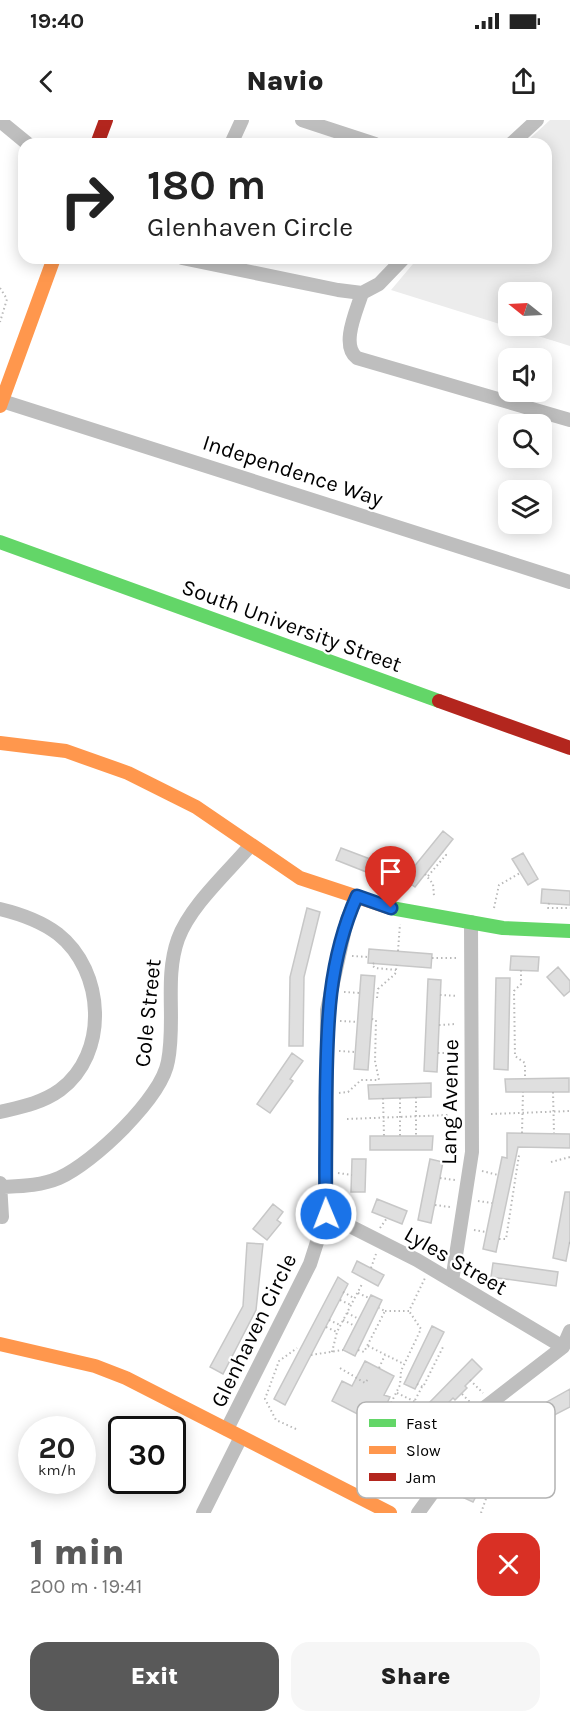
<!DOCTYPE html>
<meta charset="utf-8">
<style>
:root{--surface:#fff;--page:#f6f6f6;--text:#222;--muted:#767676;--accent:#595959}
body{margin:0;font-family:Karla,sans-serif;background:var(--page);color:var(--text);height:100vh;display:flex;flex-direction:column;font-size:22px;white-space:nowrap}
*{box-sizing:border-box;margin:0}
p{font-size:20px;color:var(--muted)}
.icon{flex:none;width:33px;height:33px;fill:none;stroke:currentColor;stroke-width:2;stroke-linecap:round;stroke-linejoin:round}
.map{position:relative;height:1393px;overflow:hidden}
.side{display:flex;flex-direction:column;background:var(--surface);flex:1}
.side>*{flex:none}
.hud{position:absolute;left:18px;top:18px;width:534px;height:126px;border-radius:18px;box-shadow:0 3px 15px #0003;background:#fff;color:var(--text);overflow:hidden}
.needle{width:39px;rotate:288deg}
.fabs{position:absolute;left:498px;top:162px;display:grid;gap:12px}
.fabs a{display:grid;place-items:center;width:54px;height:54px;border-radius:12px;background:var(--surface);box-shadow:0 3px 15px #0003;font-size:30px}
.speed{position:absolute;left:18px;top:1296px;display:flex;gap:12px;font-size:30px;font-weight:700;text-align:center}
.speed>*{display:grid;place-content:center;width:78px;height:78px;border-radius:50%;background:var(--surface);box-shadow:0 3px 15px #0003;line-height:1}
.speed small{font-size:15px;font-weight:400}
.speed .limit{border:3px solid #111;border-radius:9px;background:#fff;color:#111}
.pin{position:absolute;display:grid;place-items:center;width:51px;height:51px;color:#fff;margin:-62px -26px;border-radius:50% 50% 50% 0;rotate:-45deg;box-shadow:0 0 6px #0007}
.pin .icon{rotate:45deg}
.me{position:absolute;width:66px;margin:-33px;rotate:359deg;stroke-linejoin:round;filter:drop-shadow(0 0 4px #0008)}
.turn{display:flex;align-items:center;gap:21px;height:126px;padding:0 30px;font-size:27px}
.turn .icon{width:78px;height:78px;stroke-width:2.5}
.turn b{display:block;font-size:42px;line-height:51px}
.round{display:grid;place-items:center;flex:none;width:63px;height:63px;border-radius:18px;background:var(--page)}
.headline{display:flex;align-items:center;justify-content:space-between;height:102px;padding:0 30px}
h1{font-size:36px;font-weight:800;line-height:45px;color:var(--accent)}
.cta{display:flex;gap:12px;margin-top:auto;padding:12px 30px}
.cta a{flex:1;height:69px;border-radius:18px;background:var(--accent);color:#fff;font-size:24px;font-weight:800;line-height:69px;text-align:center}
.cta a+a{background:var(--page);color:var(--text)}
.status{display:flex;justify-content:space-between;align-items:center;height:42px;padding:0 30px;background:var(--surface);direction:ltr}
.status svg{height:16px;fill:currentColor}
header{display:flex;justify-content:space-between;align-items:center;height:78px;padding:0 30px;background:var(--surface);font-size:27px;font-weight:800}
.map>svg:first-child{display:block}
.green{fill:#ececec;fill-rule:evenodd}
.building{fill:#dfdfdf;stroke:#c7c7c7;stroke-width:1.5}
.lines{fill:none;stroke-linecap:round;stroke-linejoin:round}
.path{stroke:#b9b9b9;stroke-width:2;stroke-dasharray:1.5 3;stroke-linecap:butt}
.street{stroke:#bebebe;stroke-width:14}
.fast{stroke:#63d668;stroke-width:14}
.slow{stroke:#ff974d;stroke-width:14}
.jam{stroke:#b3261e;stroke-width:14}
.route-casing{stroke:#114b97;stroke-width:15}
.route{stroke:#1a73e8;stroke-width:10}
.labels{text-anchor:middle;stroke-width:4.5;stroke-linejoin:round;paint-order:stroke}
.street-label{font-size:22px;fill:#000;stroke:#fff}
.key{fill:#fff;stroke:#b2b2b2;stroke-width:1.5}
.key-label{font-size:16px;fill:#000}
</style>
<div class="status"><b>19:40</b><svg viewBox="0 0 49 12"><path d="M0 12V9h3v3zM5 12V6h3v6zM10 12V3h3v9zM15 12V0h3v12zM26 1h20v11H26zM47 4h2v5h-2z"/></svg></div>
<header><svg class="icon" aria-label="back" viewBox="0 0 24 24"><path d="M15 5l-7 7 7 7"/></svg>Navio<svg class="icon" aria-label="share" viewBox="0 0 24 24"><path d="M12 15V3M7 8l5-5 5 5M5 13v7h14v-7"/></svg></header>
<div class="map">
<svg width="570" height="1393" viewBox="0 0 570 1393">
<rect width="100%" height="100%" fill="#fff"/>
<!-- green -->
<path class="green" d="M550 0H570V226L391 170 418 138H546V24H524ZM508 172H542V206H508Z"/>
<!-- building -->
<path class="building" d="M443 711 453 719 415 767 404 759Z
M341 728 394 748 389 761 336 740Z
M523 733 538 759 528 765 512 739Z
M542 769 570 771V785L541 783Z
M307 788 320 792 304 857 303 926H289L290 857Z
M369 829 432 834 431 848 368 843Z
M511 836 539 837 538 851 510 850Z
M558 847 570 861V871L564 876 547 857Z
M361 855 375 856 368 950 354 949Z
M496 858H510L508 950 494 949Z
M428 859 441 860 437 952 424 951Z
M292 933 303 941 290 959 293 961 270 993 257 984Z
M569 958V972H506L505 959Z
M431 963V977L369 979 368 965Z
M507 1013 570 1014V1028L518 1027 496 1132 483 1129 502 1037 507 1038Z
M370 1016H433L432 1030H370Z
M352 1039H366L365 1072H351Z
M430 1039 443 1042 431 1103 418 1100Z
M565 1072H570V1120L566 1141 553 1138Z
M377 1079 407 1091 402 1104 372 1092Z
M273 1084 283 1092 277 1100 281 1103 267 1120 253 1109Z
M247 1123 263 1124 256 1190 223 1254 210 1247 243 1186Z
M357 1141 384 1155 378 1166 352 1152Z
M493 1143 558 1152 556 1166 491 1157Z
M338 1157 348 1164 285 1285 274 1279Z
M371 1175 382 1180 355 1236 343 1230Z
M432 1206 444 1212 415 1269 404 1264Z
M472 1239 482 1249 465 1266 467 1268 455 1280 453 1278 429 1302 434 1304 403 1365 391 1360 428 1286 427 1285Z
M365 1241 394 1256 384 1275 390 1277 377 1304 332 1281 342 1261 352 1266Z
M570 1269V1287L504 1321 500 1308Z
M490 1322 503 1326 473 1382 462 1377Z"/>
<g class="lines">
<!-- path -->
<path class="path" d="M0 168 7 179 0 202
M425 754 433 764 434 776
M428 756 446 735 443 732
M549 783 548 788H570
M494 788 499 765 520 753
M398 831 400 804
M352 836 368 837
M432 838H458
M374 843 372 845 375 848 396 850
M521 850V864L514 871 515 936 525 943V958
M344 872 360 873
M440 875 458 876
M377 878 378 869 395 854 397 845
M340 901 358 902
M439 905 456 904
M339 931 355 932
M438 933H457
M553 972 554 1013
M339 973 348 972 361 960H379L375 941 376 900 372 899
M416 977V1016
M383 978 384 1016
M400 978V1016
M491 994 570 991
M347 999 449 995
M522 1013 523 972
M551 1042 570 1037
M482 1051 498 1055
M338 1053 352 1055
M440 1058 455 1060
M478 1081 492 1083
M435 1085 450 1087
M380 1108 387 1098
M474 1110 486 1112
M499 1119H506L519 1035
M569 1123H570
M371 1148 376 1134
M343 1172 354 1178
M358 1173 369 1178
M340 1180 351 1185
M385 1191H409L425 1158
M347 1193 359 1199
M329 1200 340 1205
M343 1200 355 1206
M326 1207 337 1212
M368 1226 404 1244
M358 1230 364 1232 385 1191 379 1188
M332 1232 337 1212 362 1164
M311 1235 343 1230
M340 1248 365 1263 369 1258
M379 1248 385 1235
M470 1260 483 1273
M417 1264 423 1267 444 1225
M397 1273 424 1286 427 1295 453 1308
M462 1274 470 1282
M415 1280 422 1267
M448 1283 458 1293
M379 1307 400 1265 401 1251 421 1209 409 1191
M296 1309 276 1300 265 1279 279 1241 297 1228
M469 1329 482 1337
M497 1338 505 1342
M456 1353 470 1360
M483 1364 490 1368
M481 1393 488 1373 507 1338"/>
<!-- street -->
<path class="street" d="M302 0 375 24
M0 1 28 24
M231 24 242 0
M511 24 537 0
M182 138 338 170 362 173
M362 173C357 190 340 225 357 238L570 300
M362 173 379 164 404 138
M2 281 570 462
M0 789C21 794 41 801 58 814 105 851 109 934 60 970 42 983 21 987 0 992
M0 1063 2 1097
M1 1067C20 1066 40 1066 59 1058 93 1043 162 978 168 941 176 901 164 858 178 819 190 786 227 753 250 726
M326 1094 417 1140 563 1227
M452 1161 472 1032 471 802
M227 1309 310 1144 326 1094 327 890 347 800 357 776
M203 1393 241 1317
M418 1393 434 1371 471 1298 563 1227 570 1211"/>
<!-- fast -->
<path class="fast" d="M0 422 439 581
M391 788 503 808 570 811"/>
<!-- slow -->
<path class="slow" d="M0 286 54 138
M0 623 66 631 128 653 196 687 300 758 391 788
M0 1224 95 1246 126 1258 390 1393"/>
<!-- jam -->
<path class="jam" d="M97 24 106 0
M439 581 570 628"/>
</g>
<g class="lines">
<defs>
<path id="route" d="M326 1094C325 1056 326 1018 326 979 327 908 327 843 357 776L391 788"/>
</defs>
<!-- route casing -->
<use href="#route" class="route-casing"/>
<!-- route -->
<use href="#route" class="route"/>
</g>
<g class="labels">
<!-- street labels -->
<g class="street-label">
<text transform="translate(293 350) rotate(18)" y="8">Independence Way</text>
<text transform="translate(292 505) rotate(20)" y="8">South University Street</text>
<text transform="translate(147 893) rotate(-84)" y="8">Cole Street</text>
<text transform="translate(449 982) rotate(-89)" y="8">Lang Avenue</text>
<text transform="translate(456 1140) rotate(30)" y="8">Lyles Street</text>
<text transform="translate(253 1210) rotate(-64)" y="8">Glenhaven Circle</text>
</g>
</g>
<!-- legend -->
<rect x="357" y="1282" width="198" height="96" rx="9" class="key"/>
<rect x="369" y="1299" width="27" height="8" fill="#63d668"/>
<rect x="369" y="1326" width="27" height="8" fill="#ff974d"/>
<rect x="369" y="1353" width="27" height="8" fill="#b3261e"/>
<g class="key-label">
<text x="406" y="1309">Fast</text>
<text x="406" y="1336">Slow</text>
<text x="406" y="1363">Jam</text>
</g>
</svg>
<div class="fabs">
<a><svg class="needle" viewBox="-14 -14 28 28"><path d="M0-13l5 13h-10z" fill="#e53935"/><path d="M0 13l5-13h-10z" fill="#767676"/></svg></a>
<a><svg class="icon" aria-label="sound" viewBox="0 0 24 24"><path d="M4 9h4l5-4v14l-5-4H4zM17 9q2 3 0 6"/></svg></a>
<a><svg class="icon" aria-label="search" viewBox="0 0 24 24"><circle cx="10" cy="10" r="6"/><path d="M15 15l6 6"/></svg></a>
<a><svg class="icon" aria-label="layers" viewBox="0 0 24 24"><path d="M12 4l9 5-9 5-9-5zM3 14l9 5 9-5"/></svg></a>
</div>
<div class="speed"><div>20<small>km/h</small></div><div class="limit">30</div></div>
<div class="pin" style="left:391px;top:788px;background:#d93025"><svg class="icon" aria-label="arrive" viewBox="0 0 24 24"><path d="M6 21V4h12l-3 4 3 4H6"/></svg></div>
<svg class="me" style="left:326px;top:1094px" viewBox="-20 -20 40 40"><circle r="17" fill="#1a73e8" stroke="#fff" stroke-width="3"/><path d="M0-11L8 9 0 5-8 9z" fill="#fff"/></svg>
<div class="hud">
<div class="turn"><svg class="icon" aria-label="right" viewBox="0 0 24 24"><path d="M7 20v-9h11M14 6l5 5-5 5"/></svg><div><b>180 m</b>Glenhaven Circle</div></div>
</div>
</div>
<section class="side">
<div class="headline"><div><h1>1 min</h1><p>200 m · 19:41</p></div><a class="round" style="background:#d93025;color:#fff"><svg class="icon" aria-label="close" viewBox="0 0 24 24"><path d="M6 6l12 12M18 6L6 18"/></svg></a></div>
<div class="cta"><a>Exit</a><a>Share</a></div>
</section>
